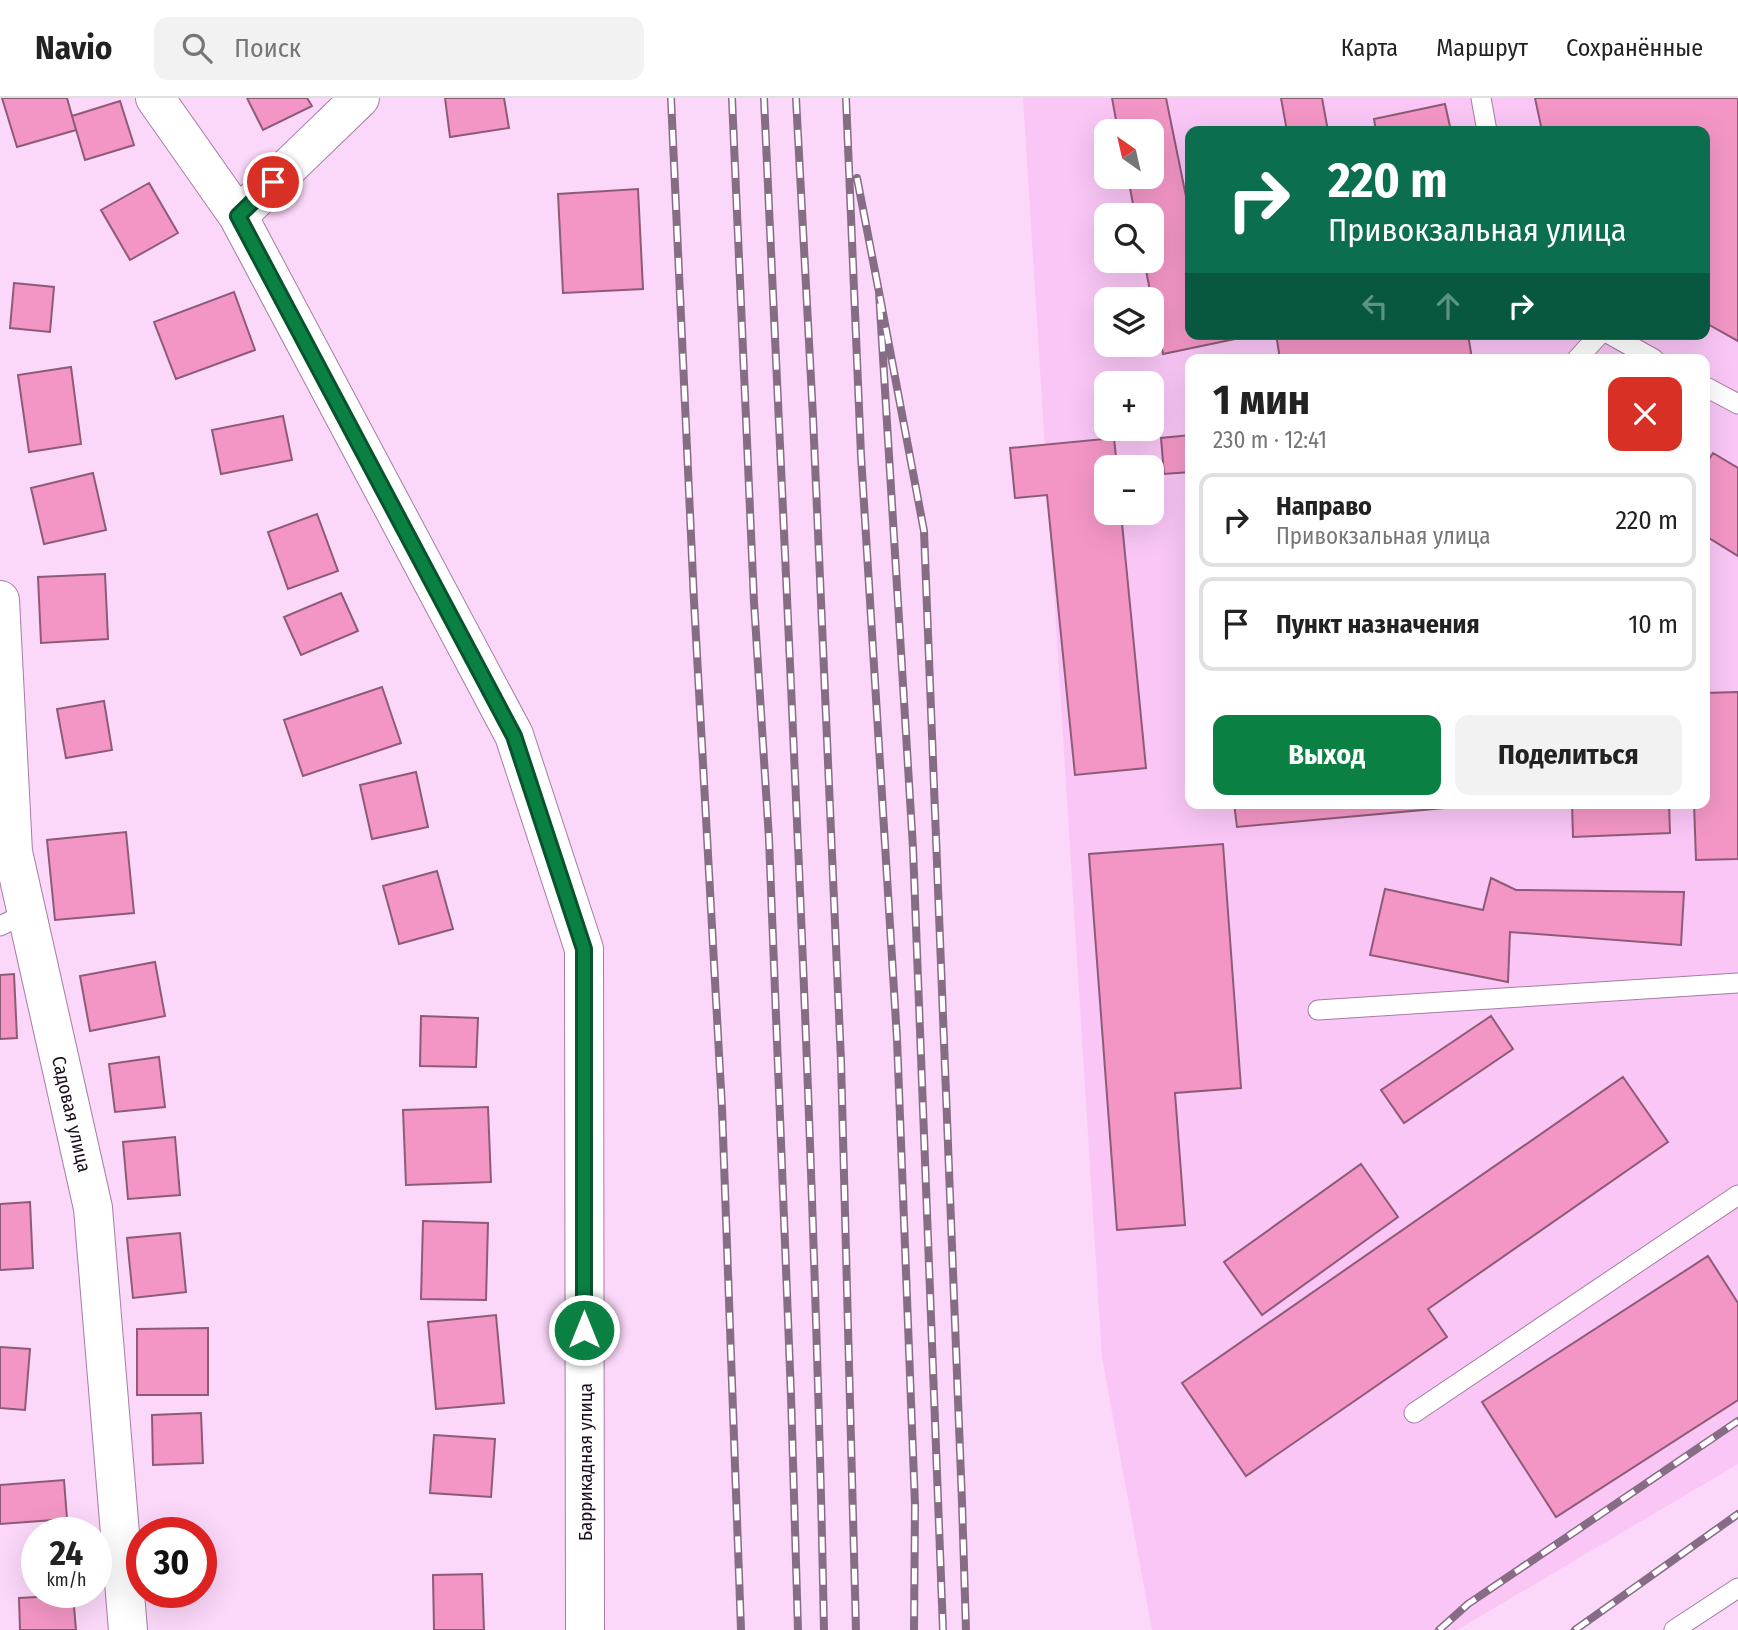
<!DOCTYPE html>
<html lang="ru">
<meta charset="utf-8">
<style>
:root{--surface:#fff;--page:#f2f2f2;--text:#222;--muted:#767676;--line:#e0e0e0;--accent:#0b8043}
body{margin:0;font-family:"Fira Sans Condensed",sans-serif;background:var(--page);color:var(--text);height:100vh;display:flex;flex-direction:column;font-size:26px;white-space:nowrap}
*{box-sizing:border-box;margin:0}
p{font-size:23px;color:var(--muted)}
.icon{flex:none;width:38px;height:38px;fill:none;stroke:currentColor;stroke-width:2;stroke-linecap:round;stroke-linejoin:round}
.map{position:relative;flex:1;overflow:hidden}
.panel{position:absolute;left:1185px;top:256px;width:525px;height:455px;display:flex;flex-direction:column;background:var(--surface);border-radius:14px;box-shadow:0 7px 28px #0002}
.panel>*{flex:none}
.hud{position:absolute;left:1185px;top:28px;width:525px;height:214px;border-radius:14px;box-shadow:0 7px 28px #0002;background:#0b6e4f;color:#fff;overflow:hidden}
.needle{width:46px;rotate:326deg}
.controls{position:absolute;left:1094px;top:21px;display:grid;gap:14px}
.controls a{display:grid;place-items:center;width:70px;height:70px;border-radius:14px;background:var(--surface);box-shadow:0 7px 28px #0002;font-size:35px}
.speed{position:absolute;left:21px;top:1419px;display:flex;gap:14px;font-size:35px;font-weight:700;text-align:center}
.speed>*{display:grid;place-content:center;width:91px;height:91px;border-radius:50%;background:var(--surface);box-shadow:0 7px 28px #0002;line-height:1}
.speed small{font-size:18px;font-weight:400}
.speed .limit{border:10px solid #d22;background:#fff;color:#111}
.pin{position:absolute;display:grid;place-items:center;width:60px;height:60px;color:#fff;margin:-30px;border:4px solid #fff;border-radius:50%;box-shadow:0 2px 7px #0007}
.me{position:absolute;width:77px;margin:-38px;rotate:0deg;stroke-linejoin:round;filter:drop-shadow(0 0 5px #0008)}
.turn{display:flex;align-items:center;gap:24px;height:147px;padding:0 28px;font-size:32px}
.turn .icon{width:91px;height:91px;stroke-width:2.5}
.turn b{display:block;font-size:49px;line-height:60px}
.lanes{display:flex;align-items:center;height:66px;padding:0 28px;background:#0003;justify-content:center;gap:35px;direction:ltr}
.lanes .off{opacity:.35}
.round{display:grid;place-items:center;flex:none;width:74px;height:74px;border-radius:14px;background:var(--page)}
.summary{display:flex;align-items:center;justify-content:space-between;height:119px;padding:0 28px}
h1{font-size:42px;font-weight:700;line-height:52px}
.primary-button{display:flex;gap:14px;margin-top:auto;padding:14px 28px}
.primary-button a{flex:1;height:80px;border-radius:14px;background:var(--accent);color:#fff;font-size:28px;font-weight:700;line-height:80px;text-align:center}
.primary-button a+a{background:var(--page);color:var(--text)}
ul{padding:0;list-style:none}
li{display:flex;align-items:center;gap:21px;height:94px;margin:0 14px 10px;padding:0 14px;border:4px solid var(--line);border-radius:14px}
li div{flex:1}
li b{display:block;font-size:26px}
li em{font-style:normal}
header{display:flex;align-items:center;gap:42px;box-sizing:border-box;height:98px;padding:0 35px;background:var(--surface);border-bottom:2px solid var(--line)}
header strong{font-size:33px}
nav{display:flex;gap:38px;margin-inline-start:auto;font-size:24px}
.search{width:490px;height:63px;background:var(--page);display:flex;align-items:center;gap:18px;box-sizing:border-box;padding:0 24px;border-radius:14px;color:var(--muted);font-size:26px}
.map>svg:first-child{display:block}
.built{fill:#f9c6f6;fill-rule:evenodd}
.building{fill:#f396c6;stroke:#8e5b76;stroke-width:2}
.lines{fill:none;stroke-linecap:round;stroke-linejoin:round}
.lane-casing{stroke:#a67ca4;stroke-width:21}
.street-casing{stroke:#a67ca4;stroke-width:40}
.lane{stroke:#fff;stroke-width:19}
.street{stroke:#fff;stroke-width:38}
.rail-casing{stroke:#866d85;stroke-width:8}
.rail{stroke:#fff;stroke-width:5;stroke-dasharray:16;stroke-linecap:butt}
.route-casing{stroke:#07532c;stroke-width:18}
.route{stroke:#0b8043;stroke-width:12}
.labels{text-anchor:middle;stroke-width:5;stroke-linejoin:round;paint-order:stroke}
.street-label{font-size:19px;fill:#1e0e1d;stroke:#fff}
</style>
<header>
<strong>Navio</strong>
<div class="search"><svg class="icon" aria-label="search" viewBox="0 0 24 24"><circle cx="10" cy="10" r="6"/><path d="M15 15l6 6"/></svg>Поиск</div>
<nav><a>Карта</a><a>Маршрут</a><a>Сохранённые</a></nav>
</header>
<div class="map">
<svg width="1738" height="1532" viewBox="0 0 1738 1532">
<rect width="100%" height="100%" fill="#fbd7f9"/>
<!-- built -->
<path class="built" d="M1023 0H1738V1366L1457 1532H1152L1102 1259ZM1106 33H1152V79H1106ZM1190 33H1704V236H1190ZM1106 117H1152V163H1106ZM1106 201H1152V247H1106ZM1190 261H1704V705H1190ZM1106 285H1152V331H1106ZM1106 369H1152V415H1106Z"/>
<!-- building -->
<path class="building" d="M2 0H67L76 32 17 49Z
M247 0H307L312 8 263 32Z
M445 0H504L509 30 450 39Z
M1112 0H1166L1190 118V236H1239L1240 240 1163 256 1144 163H1152V117H1135L1128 79H1152V33H1118Z
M1281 0H1322L1328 33H1287Z
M1535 0H1738V243L1704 224V33H1542Z
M120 3 134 47 85 62 72 18Z
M1445 6 1451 33H1376L1374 21Z
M149 85 178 135 130 162 101 112Z
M638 91 643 191 563 195 558 96Z
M14 185 54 189 50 234 10 230Z
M234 194 255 252 176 281 154 224Z
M1276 236H1400V239L1415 236H1468L1472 261H1280Z
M71 269 81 346 29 354 18 277Z
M283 318 292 362 221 376 212 332Z
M1190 337V374L1164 376 1161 340Z
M1114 340 1117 369H1106V415H1121L1146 670 1075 677 1047 397 1015 400 1010 350Z
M1713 355 1738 370V458L1704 437V369Z
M93 375 106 432 44 446 31 390Z
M317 416 338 473 288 491 268 434Z
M105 476 108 541 41 545 38 479Z
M341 495 358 533 301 557 284 519Z
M382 589 401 645 303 678 284 622Z
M1738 594V761L1696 762 1694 705H1704V595Z
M104 603 112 652 66 660 57 611Z
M416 674 428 729 372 741 360 687Z
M1234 705H1455V709L1237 729Z
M1572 705H1669L1670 735 1573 739Z
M126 734 134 815 55 822 47 742Z
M1223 746 1241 990 1175 995 1185 1127 1117 1132 1089 756Z
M437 773 453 831 399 846 383 788Z
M1491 780 1516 792 1684 794 1681 847 1510 834 1508 884 1370 857 1385 791 1483 812Z
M155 864 165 918 90 933 80 878Z
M14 876 17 940 0 941V877Z
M421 918 478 920 476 969 420 968Z
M1491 918 1513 951 1404 1025 1381 992Z
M159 959 165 1009 115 1014 109 966Z
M1623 979 1668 1044 1428 1211 1447 1239 1246 1378 1182 1285Z
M488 1009 491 1084 406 1087 403 1012Z
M175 1039 180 1097 128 1101 123 1044Z
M1361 1066 1398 1119 1262 1217 1224 1164Z
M30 1104 33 1170 0 1172V1106Z
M423 1123 488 1125 486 1202 421 1201Z
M180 1135 186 1194 133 1200 127 1140Z
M1708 1158 1738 1205V1302L1556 1419 1482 1304Z
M496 1217 504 1305 436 1311 428 1224Z
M208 1230V1297H137V1231Z
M0 1249 30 1251 25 1312 0 1310Z
M201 1315 203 1365 153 1367 152 1317Z
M434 1337 495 1341 491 1399 430 1395Z
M64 1382 67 1421 0 1426V1387Z
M482 1476 484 1532H434L433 1477Z
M73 1497 76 1532H20L19 1500Z"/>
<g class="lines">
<defs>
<path id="lane" d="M1481 0 1487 33
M1609 236 1654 261
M1577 261 1600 236
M1704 288 1738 306
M0 828 27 815
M1318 912 1738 885
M1414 1315 1738 1097
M1674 1532 1738 1490"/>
<path id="street" d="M155 0 238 118 514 637 584 851 585 1532
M238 118 360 0
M0 502 13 754 93 1110 128 1532"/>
</defs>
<!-- lane casing -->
<use href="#lane" class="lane-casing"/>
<!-- street casing -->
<use href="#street" class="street-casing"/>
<!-- lane -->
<use href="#lane" class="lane"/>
<!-- street -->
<use href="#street" class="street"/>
<defs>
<path id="rail" d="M671 0 694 503 722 1010 741 1532
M732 0 754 504 769 741 791 1297 798 1532
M764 0C787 511 814 1021 824 1532
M796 0 813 319 841 963 856 1532
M846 0 861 357 897 941 915 1407 914 1532
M857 80 879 194
M943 1532 913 750 879 194 924 433 962 1404 966 1532
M1439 1532 1468 1506 1738 1323
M1575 1532 1738 1416"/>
</defs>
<!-- rail casing -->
<use href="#rail" class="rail-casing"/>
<!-- rail -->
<use href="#rail" class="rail"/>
</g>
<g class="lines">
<defs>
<path id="route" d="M273 84 238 118 514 638 584 851V1232"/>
</defs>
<!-- route casing -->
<use href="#route" class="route-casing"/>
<!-- route -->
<use href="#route" class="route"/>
</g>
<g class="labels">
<!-- street labels -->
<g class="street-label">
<text transform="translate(72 1016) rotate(77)" y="7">Садовая улица</text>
<text transform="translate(585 1364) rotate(-90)" y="7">Баррикадная улица</text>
</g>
</g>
</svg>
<div class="controls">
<a><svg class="needle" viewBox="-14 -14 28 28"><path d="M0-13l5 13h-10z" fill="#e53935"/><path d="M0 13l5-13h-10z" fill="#767676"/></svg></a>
<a><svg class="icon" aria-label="search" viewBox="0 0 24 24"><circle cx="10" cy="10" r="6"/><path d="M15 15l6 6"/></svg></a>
<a><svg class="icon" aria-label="layers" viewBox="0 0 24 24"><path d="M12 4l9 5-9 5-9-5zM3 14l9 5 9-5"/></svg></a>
<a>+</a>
<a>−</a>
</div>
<div class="speed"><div>24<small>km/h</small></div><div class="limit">30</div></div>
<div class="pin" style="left:273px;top:84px;background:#d93025"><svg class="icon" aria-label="arrive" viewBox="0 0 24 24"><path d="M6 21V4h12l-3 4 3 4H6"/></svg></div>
<svg class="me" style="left:584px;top:1232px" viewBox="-20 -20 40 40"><circle r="17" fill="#0b8043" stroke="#fff" stroke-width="3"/><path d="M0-11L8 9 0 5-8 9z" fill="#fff"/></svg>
<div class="hud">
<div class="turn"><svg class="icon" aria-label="right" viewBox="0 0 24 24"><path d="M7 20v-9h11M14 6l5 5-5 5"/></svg><div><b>220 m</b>Привокзальная улица</div></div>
<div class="lanes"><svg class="icon off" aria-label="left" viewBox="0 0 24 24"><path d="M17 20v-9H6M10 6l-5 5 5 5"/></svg><svg class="icon off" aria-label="ahead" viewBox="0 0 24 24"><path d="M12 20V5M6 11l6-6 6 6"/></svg><svg class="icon" aria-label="right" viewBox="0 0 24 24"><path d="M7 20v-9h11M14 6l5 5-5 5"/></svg></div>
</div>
<section class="panel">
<div class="summary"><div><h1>1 мин</h1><p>230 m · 12:41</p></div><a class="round" style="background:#d93025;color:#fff"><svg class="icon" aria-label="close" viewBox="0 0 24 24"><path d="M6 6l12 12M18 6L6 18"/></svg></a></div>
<ul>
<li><svg class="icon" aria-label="right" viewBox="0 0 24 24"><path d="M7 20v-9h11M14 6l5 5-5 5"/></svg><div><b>Направо</b><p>Привокзальная улица</p></div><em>220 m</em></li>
<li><svg class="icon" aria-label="arrive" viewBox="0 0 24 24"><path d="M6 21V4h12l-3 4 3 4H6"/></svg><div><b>Пункт назначения</b></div><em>10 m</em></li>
</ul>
<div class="primary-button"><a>Выход</a><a>Поделиться</a></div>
</section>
</div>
